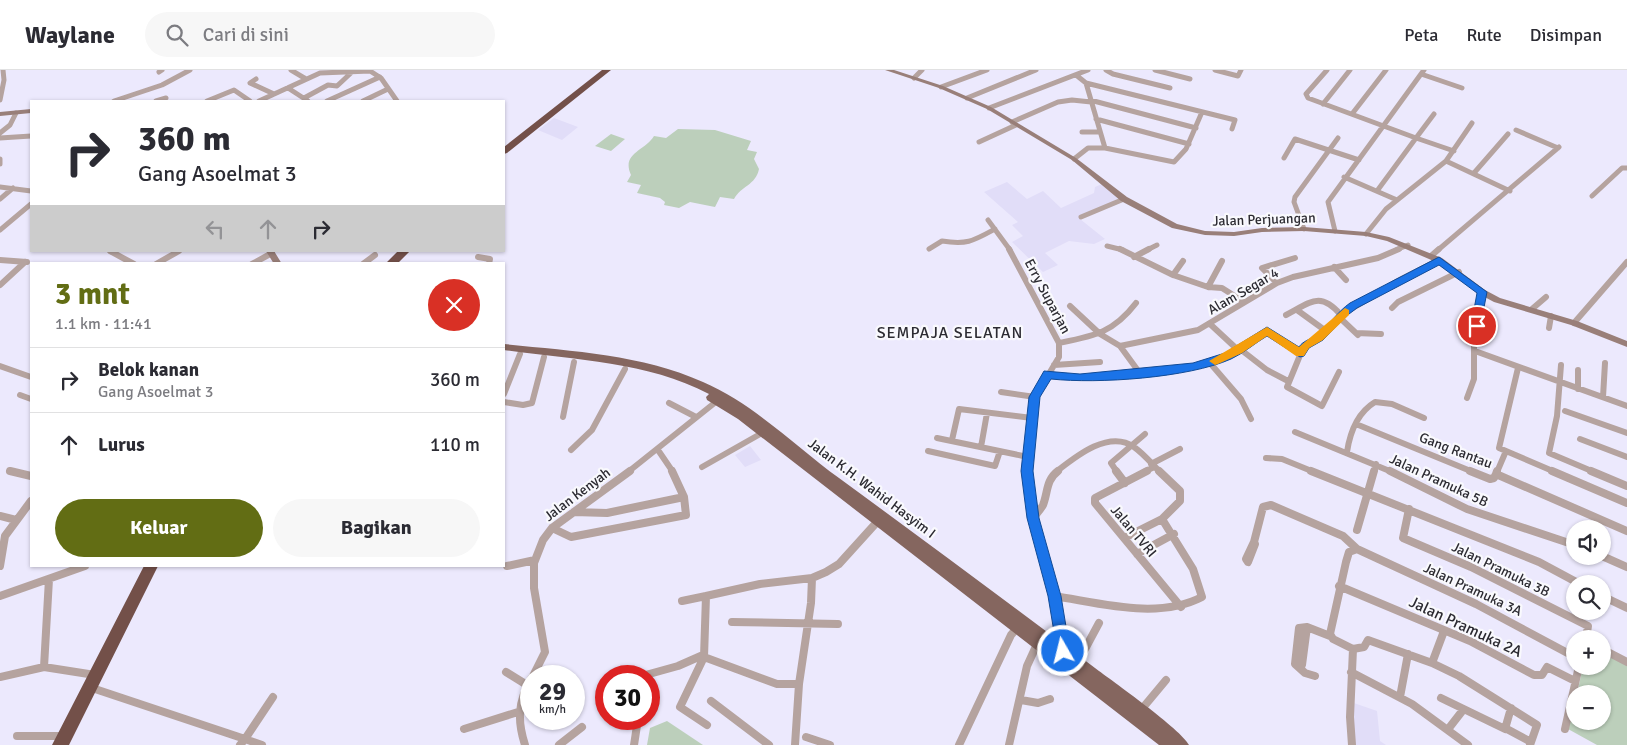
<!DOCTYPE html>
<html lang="id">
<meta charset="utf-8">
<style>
:root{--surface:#fff;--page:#f7f7f7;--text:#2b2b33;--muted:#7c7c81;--line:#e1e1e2;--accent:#626d14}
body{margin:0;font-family:Signika,sans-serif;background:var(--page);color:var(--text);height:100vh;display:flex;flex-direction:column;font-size:19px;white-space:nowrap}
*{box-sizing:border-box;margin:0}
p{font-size:16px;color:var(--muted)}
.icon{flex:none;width:28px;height:28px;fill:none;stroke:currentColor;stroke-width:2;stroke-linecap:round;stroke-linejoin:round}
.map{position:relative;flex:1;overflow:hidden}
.side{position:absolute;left:30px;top:192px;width:475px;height:305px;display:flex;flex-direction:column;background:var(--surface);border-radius:0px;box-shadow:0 1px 4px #0004}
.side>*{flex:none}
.hud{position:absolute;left:30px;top:30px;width:475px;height:152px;border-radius:0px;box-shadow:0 1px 4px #0004;background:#fff;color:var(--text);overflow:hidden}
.buttons{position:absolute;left:1566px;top:450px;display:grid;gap:10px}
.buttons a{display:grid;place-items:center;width:45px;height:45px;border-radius:50%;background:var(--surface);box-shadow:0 1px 4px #0004;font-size:25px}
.speed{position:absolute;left:520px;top:595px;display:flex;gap:10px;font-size:25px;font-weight:700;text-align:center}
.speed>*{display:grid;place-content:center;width:65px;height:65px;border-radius:50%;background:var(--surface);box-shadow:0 1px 4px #0004;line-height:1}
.speed small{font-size:12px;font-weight:400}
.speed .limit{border:8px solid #d22;background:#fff;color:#111}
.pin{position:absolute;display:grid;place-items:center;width:42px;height:42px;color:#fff;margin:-21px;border:2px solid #fff;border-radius:50%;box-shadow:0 1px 5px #0007}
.me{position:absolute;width:55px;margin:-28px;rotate:352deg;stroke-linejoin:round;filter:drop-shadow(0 0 4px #0008)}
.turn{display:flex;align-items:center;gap:18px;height:105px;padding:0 25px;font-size:22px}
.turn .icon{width:65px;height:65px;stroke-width:2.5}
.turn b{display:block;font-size:35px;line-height:42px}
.lanes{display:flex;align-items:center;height:48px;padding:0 25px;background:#0003;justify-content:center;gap:25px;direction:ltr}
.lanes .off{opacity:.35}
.round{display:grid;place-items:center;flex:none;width:52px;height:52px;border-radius:26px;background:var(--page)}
.summary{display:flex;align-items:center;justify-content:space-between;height:85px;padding:0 25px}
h1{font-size:30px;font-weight:700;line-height:38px;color:var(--accent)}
.cta{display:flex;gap:10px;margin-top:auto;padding:10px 25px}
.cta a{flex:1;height:58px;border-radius:30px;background:var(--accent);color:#fff;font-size:20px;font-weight:700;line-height:58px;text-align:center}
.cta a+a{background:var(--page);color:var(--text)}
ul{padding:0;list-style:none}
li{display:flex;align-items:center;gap:15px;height:65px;padding:0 25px;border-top:1px solid var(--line)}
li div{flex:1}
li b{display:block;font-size:19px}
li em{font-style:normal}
header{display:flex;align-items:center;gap:30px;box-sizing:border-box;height:70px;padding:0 25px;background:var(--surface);border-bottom:1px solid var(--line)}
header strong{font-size:24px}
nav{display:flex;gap:28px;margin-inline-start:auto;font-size:18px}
.search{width:350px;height:45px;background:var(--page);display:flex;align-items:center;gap:12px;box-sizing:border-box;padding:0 18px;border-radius:28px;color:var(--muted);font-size:19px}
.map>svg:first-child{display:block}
.built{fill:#e1ddf8}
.green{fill:#bccfbb}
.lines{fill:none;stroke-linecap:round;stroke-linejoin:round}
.street-far2{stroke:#b5a39f;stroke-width:5}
.street-far1{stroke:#b5a39f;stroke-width:6}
.street{stroke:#b5a39f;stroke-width:8}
.secondary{fill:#997f79;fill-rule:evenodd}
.primary{fill:#85665f;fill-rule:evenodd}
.highway{fill:#735049;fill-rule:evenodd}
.route{fill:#1a73e8;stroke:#114b97}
.slow{fill:#f59e0b}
.labels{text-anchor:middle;stroke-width:4.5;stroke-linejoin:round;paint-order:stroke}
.street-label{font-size:14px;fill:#2c2b32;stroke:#f9f9fd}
.quarter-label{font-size:16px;letter-spacing:1px;fill:#2c2b32;stroke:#f9f9fd}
.near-street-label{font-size:16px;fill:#2c2b32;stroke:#f9f9fd}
</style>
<header>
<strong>Waylane</strong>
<div class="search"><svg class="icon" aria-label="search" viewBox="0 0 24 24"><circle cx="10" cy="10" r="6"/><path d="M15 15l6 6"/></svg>Cari di sini</div>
<nav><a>Peta</a><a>Rute</a><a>Disimpan</a></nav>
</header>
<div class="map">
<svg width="1627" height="675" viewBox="0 0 1627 675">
<rect width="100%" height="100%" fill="#ece9fd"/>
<!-- built -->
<path class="built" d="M554 48 578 57 562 70 538 60Z
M1007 112 1027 129 1043 121 1061 138 1094 123 1095 117 1102 114 1125 131 1080 149 1105 169 1094 174 1069 171 1045 183 1058 195 1043 202 1012 172 1023 166 1012 155 1018 152 984 122Z
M750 376 761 390 745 397 735 385Z
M1351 632 1377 641 1380 671 1386 675H1353Z"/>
<!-- green -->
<path class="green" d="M678 59 715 60 751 71 747 80 757 82 754 89 759 99C756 115 741 116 734 129L720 127 715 137 690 132 679 138 664 135 665 132 660 128 637 123 641 115 627 112 631 105C621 83 645 81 654 66L666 68Z
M611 64 625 69 611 81 595 76Z
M1603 578 1627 590V675H1597L1568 659 1575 630V651H1602V624H1577L1583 596H1602Z
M667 651 703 675H647L650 658Z"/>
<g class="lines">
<!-- street-far2 -->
<path class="street-far2" d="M291 0 306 9
M1106 0 1113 4 1170 18
M1155 0 1190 9
M1215 0 1238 6 1241 0
M1327 0 1306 24 1308 28 1416 68 1434 44
M1424 0 1421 4 1462 18
M159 2 162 0
M1076 5 1086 13 1105 78
M914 8 922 0
M256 9 250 13 274 24
M1086 13 1235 50 1232 59
M941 17 987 0
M288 18 308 31
M304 28 328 15 337 16 352 2
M967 28 1036 0
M0 30 4 10 3 0
M1090 30 1196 58
M114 31 162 15 190 0
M156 31 166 28
M207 31 234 20 250 31
M259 31 320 3 370 1 381 8 397 31
M327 31 380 7
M363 31 388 19
M1323 34 1350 0
M989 38 1088 0
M1352 44 1386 0
M1096 49 1189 74
M1012 52 1058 32 1072 30 1091 32
M1516 60 1558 78
M1082 62H1100
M0 63 10 55 16 43
M0 68 31 66
M979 72 1016 55
M1284 88 1295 69 1359 90
M0 89V94
M1074 89 1088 78H1105L1174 92 1186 79 1202 42
M1446 91 1510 121
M1474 103 1508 64
M1344 107 1397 130
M0 117 31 121
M1377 121 1416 68 1454 81
M1592 126 1622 98H1627
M0 129 13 118
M1081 147 1124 129
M988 150 1010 180
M1304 159 1294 132 1295 127 1338 68
M0 160 31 134
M1335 161 1328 132 1421 4
M1366 164 1386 139 1446 91 1472 53
M1107 176 1123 180
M929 179 942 171C967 175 973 171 995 159
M1147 180 1157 175
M1396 180 1408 175
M1438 180 1559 77"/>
<!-- street-far1 -->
<path class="street-far1" d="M1009 179 1059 273V287L1035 327 1027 402
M1120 179 1173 205 1208 217 1222 218 1244 232
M110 181 134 194
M1431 186 1439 179
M478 187 490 189 489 194
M1134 187 1149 179
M0 190 27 192
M156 194 179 181
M252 194 272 183
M363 194 375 185
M1334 197 1346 210
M1173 205 1183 191
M1277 213 1262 198 1295 188
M0 215 25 192
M1208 217 1222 191
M1070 236 1100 264 1120 276 1198 260 1277 213 1293 207 1378 188 1399 179
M1392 238 1398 232 1459 202
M1532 239 1546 227
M1297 240 1326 261
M1286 245C1311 232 1320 221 1341 245
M1339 247 1358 265
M1574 253 1627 192
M1210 254 1238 280
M1549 258 1551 246
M1356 263 1381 264
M1059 273C1094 266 1113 263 1136 233
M1120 276 1139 302
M1240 279 1267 300 1288 311
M1475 281 1627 336
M1210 293 1241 329 1251 349
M1054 295 1100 292
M1561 295 1557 346 1549 383 1594 402
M0 296 31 307
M1578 300V319
M1339 302 1322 336 1287 317 1303 278 1320 268 1341 245 1396 212 1439 190
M1048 304 1080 308 1194 297 1229 285 1267 261 1300 283
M1001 322 1035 327
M504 324 520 284
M20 325 31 329
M1603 327 1605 293
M1467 328 1474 309V272L1482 222
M504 332 523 335 532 333 544 287
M669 333 696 347
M1565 341 1627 363
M563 347 574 292
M1356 354 1473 402
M1295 362 1392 402
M937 368 1028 387
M1580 369 1627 387
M952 370 959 339 1032 348
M981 377 987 343
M571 380 592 360 625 299
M658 380 673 402
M928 381 995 396 1000 381
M1506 381 1499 378 1518 298
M1347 382C1350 362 1357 343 1375 332L1392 334 1424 348
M1266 388 1282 389 1314 402
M1151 394 1180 379
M702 397 762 363
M10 401 14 402
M628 402 717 331
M1056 402C1075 387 1109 359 1134 377 1144 384 1152 394 1160 402
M1117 402 1111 393 1145 364
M1144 402 1154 397
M1374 402 1376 394
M1497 402 1506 381 1555 402"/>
<!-- street -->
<path class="street" d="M10 401 31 406
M1027 401 1033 448 1054 526 1063 581
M1116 401 1125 413
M1147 401 1095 428V433L1181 537
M1311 401 1539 492 1580 514
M1390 401 1467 439 1575 475
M1470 401 1490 409 1494 408 1496 404 1627 461
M1552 401 1627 433
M1591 401 1627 416
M1496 404 1497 401
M1409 439 1403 468 1471 497 1588 556 1586 569
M574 442 607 443 684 427
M0 446 16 450
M1033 448C1036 444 1041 439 1043 435 1048 422 1046 410 1058 401
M552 458 571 467 686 445 684 427 672 401
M1357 460 1374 401
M1124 468 1162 449
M1254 472 1255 474 1248 492 1246 489Z
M1254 472 1263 437 1271 435 1343 466 1357 479 1476 534 1575 587
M1137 484 1174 464
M1602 486 1627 497
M0 496 5 466 31 431
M507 496 535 490
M1339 516 1470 571 1534 605H1542L1547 597 1575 611
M0 526 85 496
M1054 526C1100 533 1158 550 1202 527L1193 499 1162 449 1180 431V421L1159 401
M1602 526 1627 538
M682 531 706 526
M732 552 838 554
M1353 579 1364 577 1368 570 1432 593 1459 606 1537 655 1530 675
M1602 579 1627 592
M704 587 680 637 707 655
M1078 592 1099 553
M1432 593 1444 561
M1299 596 1302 595 1307 557
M44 597 49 509
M506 602 527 615
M1351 602 1412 634 1468 675
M533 606 545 582 534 518V493L543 470 552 458 630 401
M642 606 678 596 703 585
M1315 606 1305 603 1295 594 1299 558 1307 557 1330 566
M0 607 44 597 95 605
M799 614H777L704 587 706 526 760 514 812 508 826 502 839 494 877 452
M89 617 245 669 240 675
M1400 627 1408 584
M1441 628 1505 659 1511 638
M1021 630 1038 633 1050 629
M711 631 769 675
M1141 640 1166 610
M1449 658 1463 640
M1505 658 1531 672
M464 659 518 642
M1565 659 1579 596
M17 666H64
M806 667 830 675
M262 675 245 669 273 627
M525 675C517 650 518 632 531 609
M559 675 582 657
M634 675 638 649
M795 675 799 614 811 533 812 508
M959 675 1011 565 1018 557
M1009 675 1027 596 1038 572
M1352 675 1350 647 1353 579 1333 569 1330 564 1346 492 1349 482 1357 479"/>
<!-- secondary -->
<path class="secondary" d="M885 0H894L943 16 991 37 1076 88 1127 127 1177 154 1205 161 1234 162 1262 158 1304 157 1366 162 1389 167 1442 188 1485 220 1500 228 1577 251 1627 271V277L1571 255 1494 232 1479 224 1436 192 1387 171 1366 166 1304 161 1262 162 1234 166 1205 165 1172 158 1121 131 1072 90 987 39 939 18Z
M31 39V43L0 46V42Z
M266 181H274L282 194H274Z"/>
<!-- primary -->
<path class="primary" d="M504 274C570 281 641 284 703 312 754 334 795 376 839 408 925 471 1010 534 1095 598 1111 610 1182 660 1189 675H1159L738 349 707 330 706 327 709 324C646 291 573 290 504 280Z"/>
<!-- highway -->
<path class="highway" d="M602 0H611L507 83 504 84V77Z
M398 181H410L397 194H385Z
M144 496H158L69 675H52Z"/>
</g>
<!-- route -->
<path class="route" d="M1439 187 1487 222 1480 258H1473L1471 256 1477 223 1439 195 1357 238 1345 247 1323 270 1309 278 1304 286 1300 287 1267 266C1255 273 1244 283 1231 289 1188 308 1098 314 1051 309L1040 327 1033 401 1039 448 1061 526 1070 581 1068 586 1063 587 1058 586 1048 526 1027 448 1021 401 1029 327 1044 301 1080 304 1193 293 1225 283 1267 257 1299 277C1303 271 1309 270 1315 266 1328 257 1337 242 1350 233Z"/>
<!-- slow -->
<path class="slow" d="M1345 238 1349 240V245L1323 270 1309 278 1304 286H1296L1267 266 1242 283 1218 294 1215 295 1209 291 1267 257 1299 277Z"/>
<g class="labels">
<!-- street labels -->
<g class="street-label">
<text transform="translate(1264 149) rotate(-2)" y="5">Jalan Perjuangan</text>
<text transform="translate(1243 221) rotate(-30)" y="5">Alam Segar 4</text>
<text transform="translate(1048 226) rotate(62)" y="5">Erry Suparjan</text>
<text transform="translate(1456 380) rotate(21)" y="5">Gang Rantau</text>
<text transform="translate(1439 410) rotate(25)" y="5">Jalan Pramuka 5B</text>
<text transform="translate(872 418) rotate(37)" y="5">Jalan K.H. Wahid Hasyim I</text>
<text transform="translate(577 424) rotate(-37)" y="5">Jalan Kenyah</text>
<text transform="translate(1134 461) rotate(50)" y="5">Jalan TVRI</text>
<text transform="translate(1501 499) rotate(26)" y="5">Jalan Pramuka 3B</text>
<text transform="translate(1473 519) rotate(25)" y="5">Jalan Pramuka 3A</text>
</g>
<!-- quarter labels -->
<g class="quarter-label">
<text x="950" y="268">SEMPAJA SELATAN</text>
</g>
<!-- near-street labels -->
<g class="near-street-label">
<text transform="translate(1466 556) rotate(25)" y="6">Jalan Pramuka 2A</text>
</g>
</g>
</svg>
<div class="buttons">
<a><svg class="icon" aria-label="sound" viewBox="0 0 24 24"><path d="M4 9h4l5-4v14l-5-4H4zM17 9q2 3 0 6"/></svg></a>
<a><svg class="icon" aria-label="search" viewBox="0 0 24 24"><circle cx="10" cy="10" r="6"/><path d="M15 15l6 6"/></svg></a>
<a>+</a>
<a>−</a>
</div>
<div class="speed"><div>29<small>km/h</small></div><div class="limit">30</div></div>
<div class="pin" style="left:1477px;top:256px;background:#d93025"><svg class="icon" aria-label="arrive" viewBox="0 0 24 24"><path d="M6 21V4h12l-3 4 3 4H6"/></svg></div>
<svg class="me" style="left:1063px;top:581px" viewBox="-20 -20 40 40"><circle r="17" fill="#1a73e8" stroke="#fff" stroke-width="3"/><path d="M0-11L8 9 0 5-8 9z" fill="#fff"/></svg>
<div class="hud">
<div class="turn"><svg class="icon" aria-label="right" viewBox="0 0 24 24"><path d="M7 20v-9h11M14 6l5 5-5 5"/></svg><div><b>360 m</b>Gang Asoelmat 3</div></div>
<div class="lanes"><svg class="icon off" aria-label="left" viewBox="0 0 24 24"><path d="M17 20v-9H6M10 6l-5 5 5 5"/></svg><svg class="icon off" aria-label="ahead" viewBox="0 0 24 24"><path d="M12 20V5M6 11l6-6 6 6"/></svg><svg class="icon" aria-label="right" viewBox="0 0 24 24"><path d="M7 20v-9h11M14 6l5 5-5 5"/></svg></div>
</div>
<section class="side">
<div class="summary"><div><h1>3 mnt</h1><p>1.1 km · 11:41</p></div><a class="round" style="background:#d93025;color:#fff"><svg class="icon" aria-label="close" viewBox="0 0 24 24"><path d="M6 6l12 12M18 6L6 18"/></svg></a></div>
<ul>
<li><svg class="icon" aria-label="right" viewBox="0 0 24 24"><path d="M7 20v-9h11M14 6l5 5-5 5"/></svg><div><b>Belok kanan</b><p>Gang Asoelmat 3</p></div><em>360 m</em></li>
<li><svg class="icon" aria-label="ahead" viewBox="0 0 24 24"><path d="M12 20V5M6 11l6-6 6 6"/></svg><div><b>Lurus</b></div><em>110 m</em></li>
</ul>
<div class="cta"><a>Keluar</a><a>Bagikan</a></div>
</section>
</div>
